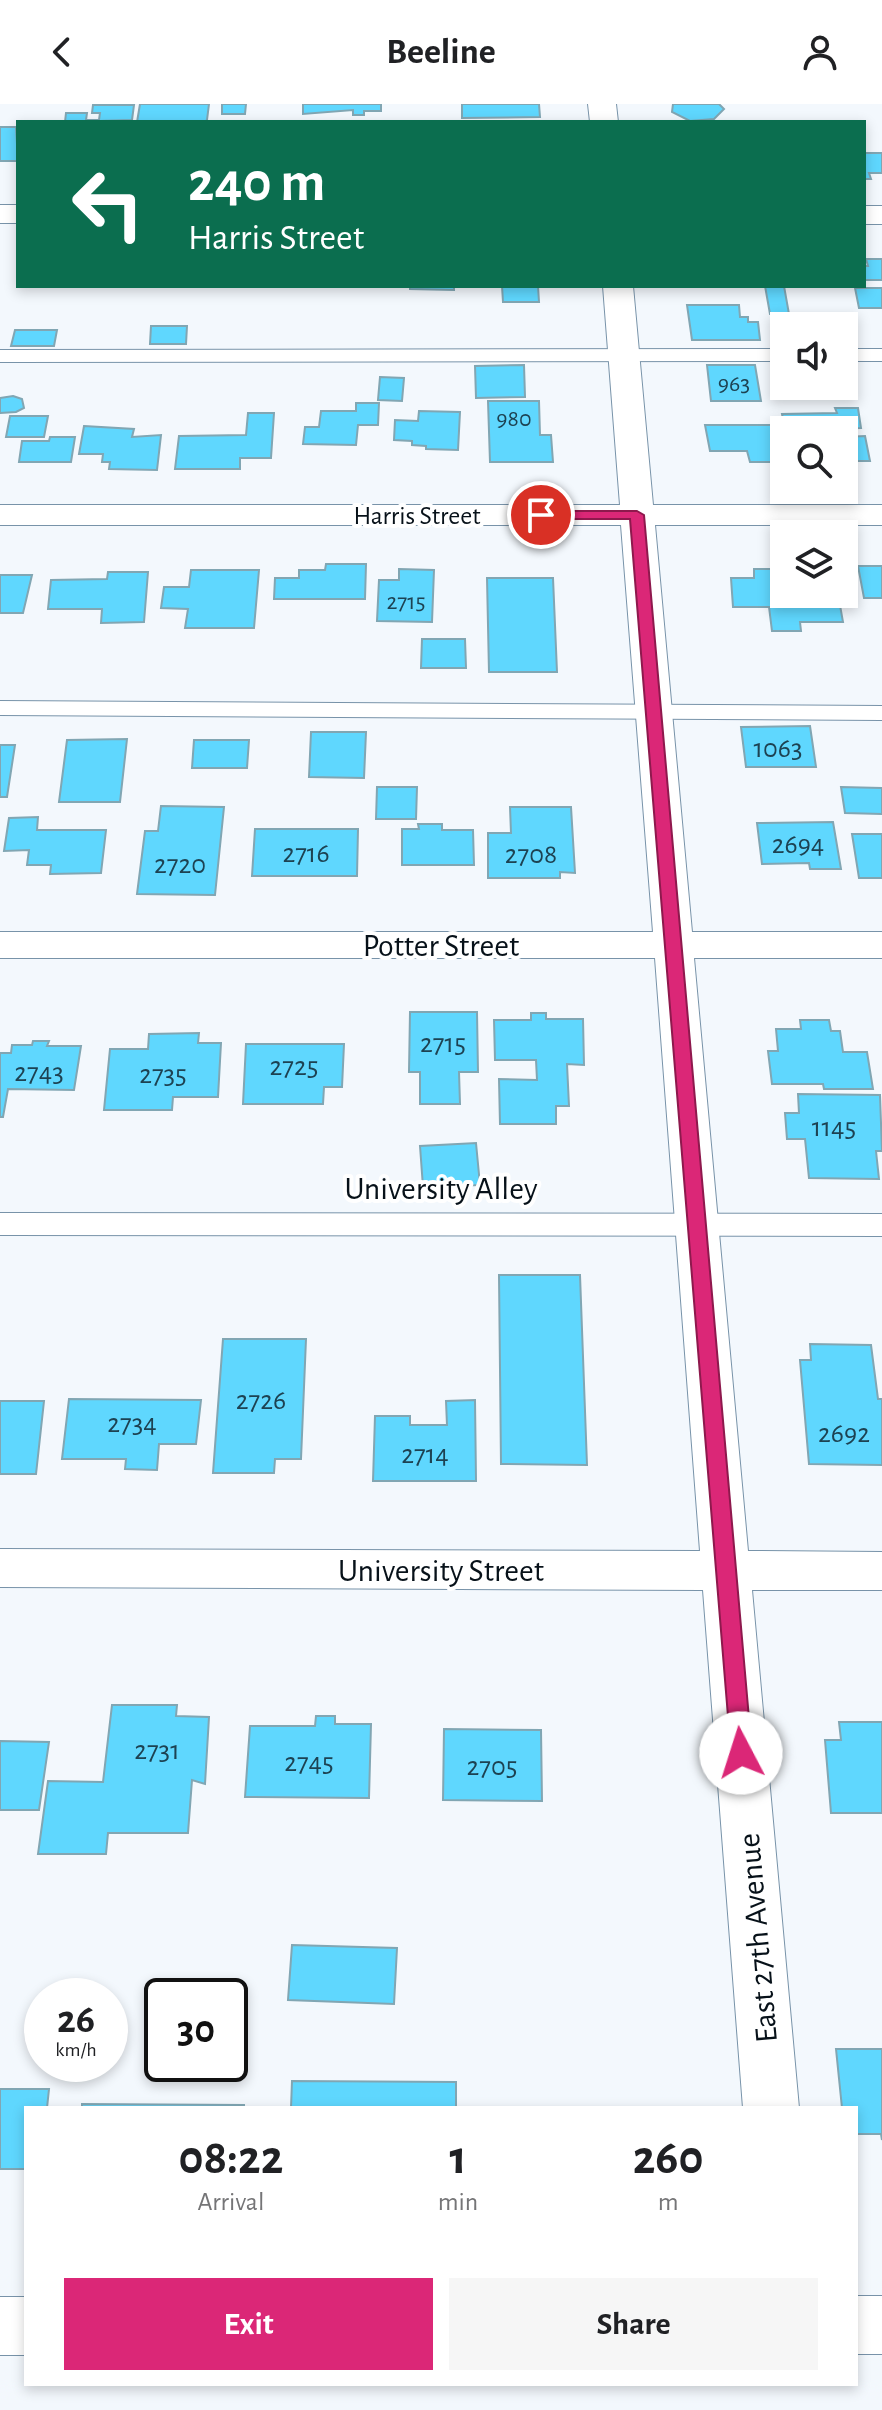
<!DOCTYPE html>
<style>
:root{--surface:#fff;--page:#f6f6f6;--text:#202124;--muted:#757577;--accent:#db2777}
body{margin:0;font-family:"Alegreya Sans",sans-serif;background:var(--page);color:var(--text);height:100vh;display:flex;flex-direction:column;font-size:30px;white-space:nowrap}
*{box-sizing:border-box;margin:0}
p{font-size:26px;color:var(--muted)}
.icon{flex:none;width:44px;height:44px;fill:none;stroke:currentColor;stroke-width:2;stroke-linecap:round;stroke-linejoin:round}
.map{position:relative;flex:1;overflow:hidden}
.details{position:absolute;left:24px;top:2002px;width:834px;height:280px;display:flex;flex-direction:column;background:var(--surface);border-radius:0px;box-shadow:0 4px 12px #0003}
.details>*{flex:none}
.top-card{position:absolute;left:16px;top:16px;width:850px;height:168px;border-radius:0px;box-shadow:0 4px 12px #0003;background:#0b6e4f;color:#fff;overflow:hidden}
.controls{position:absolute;left:770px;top:208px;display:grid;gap:16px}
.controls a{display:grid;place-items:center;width:88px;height:88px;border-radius:0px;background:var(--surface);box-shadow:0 4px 12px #0003;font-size:40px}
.speed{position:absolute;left:24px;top:1874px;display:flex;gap:16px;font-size:40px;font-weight:700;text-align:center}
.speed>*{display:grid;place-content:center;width:104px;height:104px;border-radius:50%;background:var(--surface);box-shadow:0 4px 12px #0003;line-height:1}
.speed small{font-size:20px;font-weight:400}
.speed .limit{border:4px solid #111;border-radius:12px;background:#fff;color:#111}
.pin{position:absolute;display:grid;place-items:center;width:68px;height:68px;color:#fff;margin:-34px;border:4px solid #fff;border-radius:50%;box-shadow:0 2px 8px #0007}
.me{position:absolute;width:88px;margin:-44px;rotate:355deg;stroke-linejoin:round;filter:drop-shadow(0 0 6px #0008)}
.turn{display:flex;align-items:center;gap:28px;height:168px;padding:0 40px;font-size:36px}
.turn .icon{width:104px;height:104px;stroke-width:2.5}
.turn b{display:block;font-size:56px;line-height:68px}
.eta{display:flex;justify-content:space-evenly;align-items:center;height:136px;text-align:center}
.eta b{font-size:48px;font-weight:700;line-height:56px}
.primary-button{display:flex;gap:16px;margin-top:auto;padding:16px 40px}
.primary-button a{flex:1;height:92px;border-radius:0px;background:var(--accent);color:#fff;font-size:32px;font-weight:700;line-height:92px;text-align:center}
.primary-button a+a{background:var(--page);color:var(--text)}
header{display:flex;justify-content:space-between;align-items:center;height:104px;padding:0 40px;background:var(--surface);font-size:36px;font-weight:700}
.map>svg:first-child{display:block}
.building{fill:#5fd7fe;stroke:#81a6b3;stroke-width:2}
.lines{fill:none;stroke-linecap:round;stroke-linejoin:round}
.lane-casing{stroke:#7893a9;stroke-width:2}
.street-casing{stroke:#7893a9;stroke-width:2}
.lane{fill:#fff;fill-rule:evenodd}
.street{fill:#fff;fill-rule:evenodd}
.route{fill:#db2777;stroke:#8e194d;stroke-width:2}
.labels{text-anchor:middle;stroke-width:8;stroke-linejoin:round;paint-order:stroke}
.far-number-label{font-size:24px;fill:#1d4252}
.far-street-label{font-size:26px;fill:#071119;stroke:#fff}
.number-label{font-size:28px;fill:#1d4252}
.street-label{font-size:32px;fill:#071119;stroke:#fff}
</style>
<header><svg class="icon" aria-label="back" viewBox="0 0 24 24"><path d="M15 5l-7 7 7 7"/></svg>Beeline<svg class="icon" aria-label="person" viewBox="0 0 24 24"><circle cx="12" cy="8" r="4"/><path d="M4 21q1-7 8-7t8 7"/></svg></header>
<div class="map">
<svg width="882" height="2306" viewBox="0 0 882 2306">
<rect width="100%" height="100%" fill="#f3f8fd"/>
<!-- building -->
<path class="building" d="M140 0H209L207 16 204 18H137Z
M222 0H246L245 10H222Z
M303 0H381V7H364V11H353V6L303 10Z
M462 0H539L540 13 462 14Z
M673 0H719L724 5 714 15 690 17 672 8Z
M93 1H134L132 16 65 18 66 9H87L86 16H99L100 9H92Z
M0 23H16L18 57H0Z
M864 49H882V69H869L871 75H864Z
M866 155H882V176H864V162H868Z
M410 182H454V186L410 185Z
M502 182H538L539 198H503Z
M765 182H784L789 210H770Z
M855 184H882V204H859Z
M687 201H739L740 213H748V218H758L760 236H692Z
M151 222H187L186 240H150Z
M15 226H57L54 242H11Z
M524 261 525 293 476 294 475 262Z
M707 261H755L761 297H711Z
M380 273 404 274 402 297 378 296Z
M13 292 22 295 24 304 16 308 0 309V294Z
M488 297H539L540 331H551L553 358H490Z
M356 299H379L378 321H358L356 341 303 340 305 323H319L321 307H356Z
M835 304H858L861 324 785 326 782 310 837 309Z
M419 307 460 308 458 346 426 345V342L412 341V337L394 336 395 316 418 317Z
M248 309H274L271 354H240V365H175L179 332 246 331Z
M10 312H48L44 333H6Z
M705 321H771L777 358H750L747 347H710Z
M84 322 134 325 132 333 161 331 157 366 109 365 110 358H102L103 350H79Z
M865 332 870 357H844V333Z
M50 333H75L71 358H19L22 337H49Z
M326 460H366L365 495H274L275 474H299V466H325Z
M858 462H882V494H864Z
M399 465 434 466 432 518 377 517 379 476H399Z
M754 465H784V490H838L843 518H800L801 527H772L769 503H733L731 474H754Z
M191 466H259L254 524H185L188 505 161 504 164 483H189Z
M108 468H148L144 518 101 519 102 505H48L51 476 107 475Z
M0 471H32L23 509H0Z
M487 474H553L557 568H489Z
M422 535H465L466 564H421Z
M810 622 816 663H746L741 623Z
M311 628H366L364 674 309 673Z
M127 635 120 698H59L67 636Z
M194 636H249L247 664H192Z
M0 641H15L7 693H0Z
M377 683H417L416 715H376Z
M841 683 882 684V710L845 709Z
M161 702 224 703 215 791 137 790 145 727H158Z
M510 703H571L575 769 560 768V774H488V729H511Z
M38 713 37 726H106L101 769 50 770 51 761H27L29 746 4 747 9 714Z
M833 718 841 765H810L809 759 762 760 757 719Z
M418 720H442V726H473L474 761H402V725H419Z
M255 725H358L357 772H252Z
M852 730H882V774H859Z
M410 908H477L478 968H459L460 1000H420V968H409Z
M531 909H546V915H583L584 961 567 960 569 1002H556V1020H500L499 975 537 976 536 956H495L494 916H531Z
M800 916H829L831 927H840L843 948H867L873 985H824L823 980H772L768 947H778L776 925H801Z
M199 929 198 939H221L218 993H173L172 1006H104L110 945H148L149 930Z
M33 937H49L47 942H81L74 986 8 985 3 1013H0V949H11L12 941H32Z
M246 940H344L342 983H324L323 1000H243Z
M798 990 880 991 882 1047H876L879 1075 809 1074 805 1035H787L785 1009H799Z
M476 1039 480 1081 423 1083 420 1042Z
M499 1171H580L587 1361 501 1360Z
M223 1235H306L301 1355H275L274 1369H213Z
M810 1240 871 1241 878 1295H882V1361L809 1360 800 1256H811Z
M69 1295 201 1296 196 1340H159L157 1366 125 1365 126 1355H62Z
M475 1296 476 1377H373L375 1312H410V1321H447L446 1297Z
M0 1297H44L36 1370H0Z
M112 1601H177L176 1612 209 1613 205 1680 192 1676 188 1729H108L106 1750H38L48 1677 103 1678Z
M316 1612H335V1620H371L369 1694 245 1693 250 1622H315Z
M839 1618H882V1709H831L825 1636H841Z
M444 1625 541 1626 542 1697 443 1696Z
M0 1637 49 1638 39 1706H0Z
M292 1841 397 1844 394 1900 288 1896Z
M836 1945H882V2036L881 2030H856V2004H842Z
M292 1977 456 1978V2004H291Z
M0 1985H49L47 2004H26V2065H0Z
M82 2000 244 2001V2004H82Z"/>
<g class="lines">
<defs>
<path id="lane" d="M784 245V257L0 258V246Z
M844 245H882V257H844Z
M0 597 882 602V616L0 611Z
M0 1109 882 1110V1132L0 1131Z"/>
<path id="street" d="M588 0H616L618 18H590Z
M0 101H18V119H0Z
M864 102H882V120H864Z
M603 182H633L653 401H882V421H655L692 828H882V854H694L748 1447 882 1448V1486H752L799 2004H743L703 1486 0 1483V1445L700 1447 655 854H0V828H653L621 421H0V401H620Z
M856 2192H882V2250H856Z
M0 2193H26V2251H0Z"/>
</defs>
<!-- lane casing -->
<use href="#lane" class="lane-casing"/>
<!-- street casing -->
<use href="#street" class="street-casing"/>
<!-- lane -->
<use href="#lane" class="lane"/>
<!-- street -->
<use href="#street" class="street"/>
</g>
<!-- route -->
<path class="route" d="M637 407 644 411 752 1649 749 1655 741 1657 734 1655 731 1649 630 415H541L535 411 541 407Z"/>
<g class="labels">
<!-- far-number labels -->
<g class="far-number-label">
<text x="734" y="287">963</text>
<text x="514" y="322">980</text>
<text x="406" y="505">2715</text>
</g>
<!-- far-street labels -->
<g class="far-street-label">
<text x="417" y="420">Harris Street</text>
</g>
<!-- number labels -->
<g class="number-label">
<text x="778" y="653">1063</text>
<text x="798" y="749">2694</text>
<text x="306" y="758">2716</text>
<text x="531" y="759">2708</text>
<text x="180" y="769">2720</text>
<text x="443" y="948">2715</text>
<text x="294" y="971">2725</text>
<text x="39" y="977">2743</text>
<text x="163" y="979">2735</text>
<text x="834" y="1032">1145</text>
<text x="261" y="1305">2726</text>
<text x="132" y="1328">2734</text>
<text x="844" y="1338">2692</text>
<text x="425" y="1359">2714</text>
<text x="157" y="1655">2731</text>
<text x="309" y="1667">2745</text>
<text x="492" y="1671">2705</text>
</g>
<!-- street labels -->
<g class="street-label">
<text x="441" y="852">Potter Street</text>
<text x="441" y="1095">University Alley</text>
<text x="441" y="1477">University Street</text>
<text transform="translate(757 1834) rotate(-95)" y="11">East 27th Avenue</text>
</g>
</g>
</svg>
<div class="controls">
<a><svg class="icon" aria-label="sound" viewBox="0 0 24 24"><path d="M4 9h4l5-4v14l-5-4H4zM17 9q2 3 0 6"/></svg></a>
<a><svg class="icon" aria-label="search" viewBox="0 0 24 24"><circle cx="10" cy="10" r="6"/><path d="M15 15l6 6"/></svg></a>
<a><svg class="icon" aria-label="layers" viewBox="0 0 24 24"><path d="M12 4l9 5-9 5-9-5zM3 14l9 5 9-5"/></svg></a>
</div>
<div class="speed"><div>26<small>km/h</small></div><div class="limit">30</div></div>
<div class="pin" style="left:541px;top:411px;background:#d93025"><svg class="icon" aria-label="arrive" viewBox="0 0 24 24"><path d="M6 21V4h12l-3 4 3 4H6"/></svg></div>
<svg class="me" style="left:741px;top:1649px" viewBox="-20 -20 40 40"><circle r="19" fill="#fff"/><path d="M0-13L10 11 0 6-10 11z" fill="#db2777"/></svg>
<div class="top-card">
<div class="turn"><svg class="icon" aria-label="left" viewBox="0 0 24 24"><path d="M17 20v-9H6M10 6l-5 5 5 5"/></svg><div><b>240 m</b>Harris Street</div></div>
</div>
<section class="details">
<div class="eta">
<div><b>08:22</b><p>Arrival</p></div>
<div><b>1</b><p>min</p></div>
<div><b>260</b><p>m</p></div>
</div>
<div class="primary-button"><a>Exit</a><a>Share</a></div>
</section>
</div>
